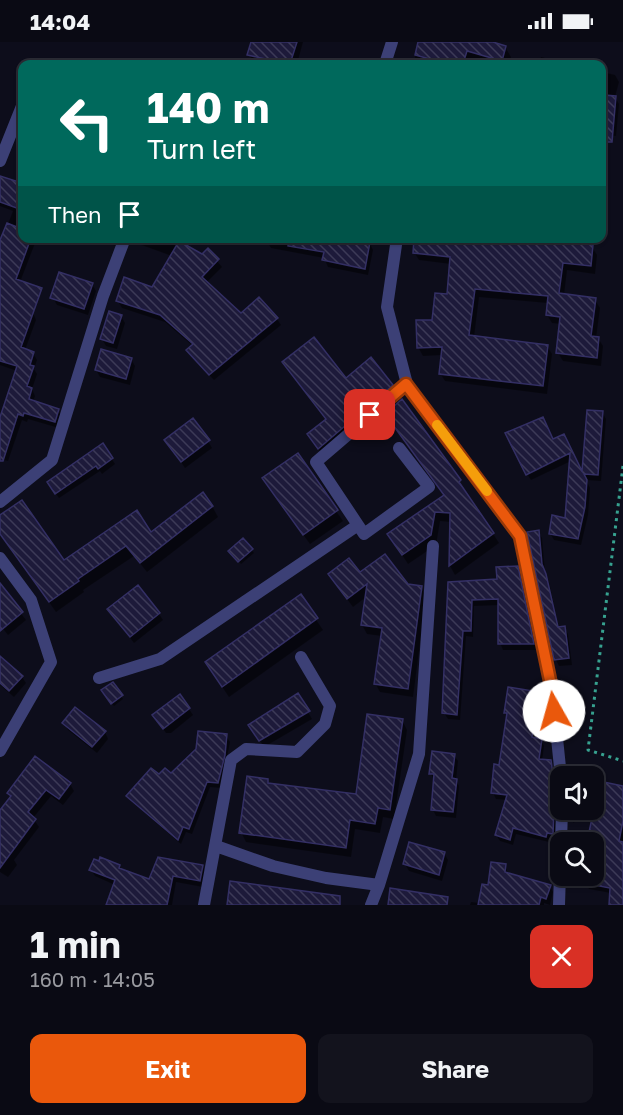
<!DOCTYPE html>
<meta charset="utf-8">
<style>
:root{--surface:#0a0a14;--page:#13131d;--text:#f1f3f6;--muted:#999aa0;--line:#2a2b34;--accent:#ea580c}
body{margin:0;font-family:"Golos Text",sans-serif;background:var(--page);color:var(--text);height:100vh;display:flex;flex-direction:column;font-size:22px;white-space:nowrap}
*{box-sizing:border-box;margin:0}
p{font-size:20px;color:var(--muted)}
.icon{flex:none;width:33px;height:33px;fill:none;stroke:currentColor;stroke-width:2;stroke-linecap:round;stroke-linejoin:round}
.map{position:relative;height:863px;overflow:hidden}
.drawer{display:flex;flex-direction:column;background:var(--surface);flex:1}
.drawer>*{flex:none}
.guide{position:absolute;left:18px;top:18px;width:588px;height:183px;border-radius:12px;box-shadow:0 2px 4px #0004,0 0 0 2px var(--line);background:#00695c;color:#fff;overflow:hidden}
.tools{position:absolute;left:550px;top:724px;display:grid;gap:12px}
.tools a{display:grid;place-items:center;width:54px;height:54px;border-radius:12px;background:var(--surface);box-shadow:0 2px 4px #0004,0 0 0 2px var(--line);font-size:30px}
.pin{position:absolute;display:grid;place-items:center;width:51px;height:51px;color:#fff;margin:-26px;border-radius:12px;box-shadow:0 3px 9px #0006}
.me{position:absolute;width:66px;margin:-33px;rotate:353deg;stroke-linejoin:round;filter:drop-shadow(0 0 4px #0008)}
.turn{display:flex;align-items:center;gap:21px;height:126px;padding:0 30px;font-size:27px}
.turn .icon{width:78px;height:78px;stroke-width:2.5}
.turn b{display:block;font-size:42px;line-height:51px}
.then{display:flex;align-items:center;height:57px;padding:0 30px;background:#0003;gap:12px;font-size:22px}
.round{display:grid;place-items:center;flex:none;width:63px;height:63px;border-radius:12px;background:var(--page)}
.overview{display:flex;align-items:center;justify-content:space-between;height:102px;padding:0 30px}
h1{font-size:36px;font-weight:700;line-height:45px}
.button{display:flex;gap:12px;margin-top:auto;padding:12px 30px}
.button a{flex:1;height:69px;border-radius:12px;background:var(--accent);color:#fff;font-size:24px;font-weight:700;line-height:69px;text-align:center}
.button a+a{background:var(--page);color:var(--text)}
.status{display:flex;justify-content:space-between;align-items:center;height:42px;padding:0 30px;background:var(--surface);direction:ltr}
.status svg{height:16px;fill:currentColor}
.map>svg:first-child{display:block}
.shadow{fill:#0007}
.building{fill:url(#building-back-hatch);stroke:#332f64;stroke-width:1.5}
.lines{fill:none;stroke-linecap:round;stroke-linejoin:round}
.path{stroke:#37a290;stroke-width:3;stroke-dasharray:3 4.5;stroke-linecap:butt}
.minor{stroke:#3c4076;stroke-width:12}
.route-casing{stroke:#983908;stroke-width:15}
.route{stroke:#ea580c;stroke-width:10}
.slow{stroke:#f59e0b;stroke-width:10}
</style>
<div class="status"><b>14:04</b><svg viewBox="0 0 49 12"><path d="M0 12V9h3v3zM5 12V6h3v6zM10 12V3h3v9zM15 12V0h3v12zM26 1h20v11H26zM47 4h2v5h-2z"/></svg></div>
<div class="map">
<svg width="623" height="863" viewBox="0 0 623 863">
<defs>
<pattern id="building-back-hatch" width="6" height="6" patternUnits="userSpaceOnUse" patternTransform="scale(1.5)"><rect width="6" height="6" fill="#1d1a3a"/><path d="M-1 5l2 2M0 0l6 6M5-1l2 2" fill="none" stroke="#3c3a57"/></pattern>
</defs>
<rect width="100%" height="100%" fill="#0d0d1b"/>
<!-- shadow -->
<path class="shadow" d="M252 0H303L297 22 254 21 249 12Z
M420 0H488L505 5 511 15 509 22H486L472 18 471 22H413Z
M541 15 570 22H539Z
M602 30 615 33 619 40 615 55 619 62 616 94 605 93 602 87 604 54 613 55 614 53 602 51Z
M22 97V115L18 108Z
M4 137 22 143V196H37L20 240 36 278 25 308 33 311 37 318 34 327 37 332 32 347 35 354 33 360 58 368 62 375 59 386 28 377 27 380 22 378 8 419 0 417V378L17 329 0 323V203L13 169 0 164V149Z
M92 196H123L119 205Z
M134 196H175L174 198 202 214 208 208 222 225 206 241 241 273 277 277 281 283 214 338 192 315 193 304 165 280 122 266 118 259 153 246 172 214 139 202Z
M268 196H373L371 204 373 208 368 233 328 225 324 216 271 206 267 199Z
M592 205 597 213 595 232 567 228 564 253 595 258 600 266 596 296H598L603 304 601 324 563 319 558 311 561 282 552 281 547 273 548 261 479 255 474 295 547 304 552 312 547 352 445 339 440 331 442 313 423 314 418 305 448 254 451 222 419 218 414 210Z
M92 242 96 249 88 273 57 263 53 256Z
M121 274 125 281 117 307 106 304 102 297Z
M131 317 135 324 130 343 100 335 96 328Z
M284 321 346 338 392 344 397 352 324 414 313 400 327 379Z
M588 369 602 370 606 377 601 439 586 438 590 446 588 473 581 503 554 498 550 491 566 478 571 419 531 438 527 432 553 399 563 394 584 434Z
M166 398 208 399 212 406 185 426Z
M103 403 115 422 102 432 100 429 59 456 52 446Z
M297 413 343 479 310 502 270 447Z
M459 439 499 501 455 533 450 524 451 480 440 479 436 503 408 522 395 502Z
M212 464 218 475 147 530 134 514 83 548 84 550 56 570 0 491V475L64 520 151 492Z
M538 490 542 496 545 530 549 540 559 586H564L568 592 572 623 559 624 556 618 529 491Z
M243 498 254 511 241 522 232 512Z
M517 525 521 532 536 608H503L500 601V563L474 564 473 595 466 594 460 678 448 677 444 671 450 541 498 539Z
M359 532 421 546 426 555 413 655 380 650 375 641 382 594 367 592 362 583 366 555 353 565 335 541Z
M0 544 26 578 8 593 0 583Z
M300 554 323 588 229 655 206 621Z
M109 568 159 572 163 578 134 601Z
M0 616 22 635 26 641 14 655 0 643Z
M113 642 123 657 114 664 103 649Z
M539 651 542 658 536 697 541 698 544 704 542 719 550 720 554 726 556 743H561V767L556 797H550L549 800 516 792 513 803 500 799 496 793 507 758 496 757 493 751 500 724 508 675 506 670Z
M298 653 312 677 264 705 250 683Z
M189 667 193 673 171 691H166L158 680Z
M402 678 407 688 394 777 383 775 380 791 355 787 351 815 246 800 241 790 267 738 270 742 357 754Z
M64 681 105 690 108 697 97 711 68 688Z
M226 694 230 700 221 746 210 745 192 792 186 790 181 802 132 760 128 754 159 734 170 733Z
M454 713 458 719 456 738 459 744 456 776 436 774 433 768 434 737 430 731Z
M594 739 623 745V863H610L611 851 589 847 585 840 587 834H594V801H588L595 766Z
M70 742 74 749 63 763 51 754 33 776 39 785 14 818 17 823 8 835 0 830V771L11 756 8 751Z
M571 768H578L574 781 571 777Z
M444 811 448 818 442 839 409 829 405 822Z
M119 824 121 828 150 838 202 824 206 831 203 845 176 840 172 863H108L115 843 95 834 91 828Z
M505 824 508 832 550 844 553 850 550 863 544 861V863H470L471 860 480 861Z"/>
<!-- building -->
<path class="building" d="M251 0H297L290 22 247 13Z
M418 0H493L506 4 502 19 467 9 463 22H448L415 13Z
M602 53 616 54 612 100H602Z
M0 134 22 141V168L0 160Z
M7 181 22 187V196H31L16 237 42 246 21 305 34 310 30 323 34 324 27 344 32 346 29 357 59 367 55 380 24 371 23 374 18 372 3 419H0V375L17 324 0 319V198Z
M289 196H354L370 200 365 227 322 218 324 210 288 204Z
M414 196H549L593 203 591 224 563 221 559 251 596 256 591 294 599 295 597 316 556 311 560 275 546 273 548 254 475 247 469 293 548 303 543 344 439 332 442 305 417 306 416 278H432L435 251 447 252 450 215 413 211Z
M179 199 202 212 208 206 219 217 202 235 241 271 259 255 278 276 209 333 186 308 193 302 160 273 116 259 124 235 152 245Z
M59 230 93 241 84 267 50 256Z
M109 269 122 273 113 301 100 297Z
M314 295 346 336 371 315 393 343 318 407 307 392 326 377 282 320Z
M101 307 132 316 126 337 95 328Z
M402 357 461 438 459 440 494 491 449 524 450 471 435 470 431 493 402 513 387 492 444 453 385 372Z
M587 368 603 369 598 433 584 432 587 438 585 465 578 497 549 492 552 473 565 476 570 411 526 433 505 391 543 375 553 397 564 392 582 429Z
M193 376 210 398 181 420 164 398Z
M103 401 113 416 98 427 96 424 55 452 47 440Z
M298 411 338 468 303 493 262 436Z
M203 450 213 464 140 521 126 504 78 537 79 539 49 560 0 492V473L22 458 64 518 137 468 151 490Z
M539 488 542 522 546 532 558 585 565 584 569 616 554 618 527 490Z
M243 496 253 507 238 520 228 509Z
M385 512 408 542 422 544 408 647 374 642 382 586 361 583 367 542 347 557 328 532 349 516 360 530Z
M518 524 534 602H498V557L472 558 471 589H463L457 673 442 671 448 540 497 537 496 525Z
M0 541 23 570 0 589Z
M138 543 160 571 130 595 107 567Z
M301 552 318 576 222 645 205 620Z
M0 614 23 634 9 649 0 641Z
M113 640 123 653 111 662 101 648Z
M508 645 540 650 532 695 542 697 539 717 551 718 554 740 552 768H554L553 792 547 791 546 795 513 786 510 798 495 793 507 753 491 751 494 722 499 723 507 671H504Z
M298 651 310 669 259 699 248 683Z
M180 652 190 666 163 687 152 673Z
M75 665 106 689 92 705 62 681Z
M367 672 403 677 390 768 378 766 375 782 350 778 346 806 239 791 247 734 268 737V741L356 752Z
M198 689 227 692 225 713 218 741 207 740 189 787 183 785 178 798 126 754 151 726 159 732 165 726 171 731 196 707Z
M432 709 455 712 452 736 457 737 453 770 431 768 434 732H429Z
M35 714 71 741 59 757 46 748 28 770 36 777 0 826V768L11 754 7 751Z
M594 738 623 744V779L619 799 623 800V863H609L610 846 594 843V795H588L595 762Z
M409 800 445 810 439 833 403 822Z
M100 815 120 823 119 826 149 837 158 815 203 823 200 839 173 834 167 863H106L115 838 89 828 94 817 99 819Z
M491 820 506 822 505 830 551 843 546 857 541 855 539 863H478L482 842 488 843Z
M230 839 340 854V863H227Z
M390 846 448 855 447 863H388Z"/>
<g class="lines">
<!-- path -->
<path class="path" d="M623 424 588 708 623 719"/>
<!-- minor -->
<path class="minor" d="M385 22 392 0
M0 119 22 64
M397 196 387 265 407 342 520 494 552 648 561 735
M0 460 52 418 103 254 125 196
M358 483 364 492 429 445 399 406
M0 516 31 558 51 620 0 709
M99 636 160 617 358 483 316 420 407 342
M216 804 273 824 326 836 379 843
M204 863 231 718 246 707 297 710 325 682 330 664 301 615
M371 863 379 843 419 712 433 504
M559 863 562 768"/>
</g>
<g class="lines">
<defs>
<path id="route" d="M370 373 406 342 520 494 552 648 554 669"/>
</defs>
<!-- route casing -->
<use href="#route" class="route-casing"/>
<!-- route -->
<use href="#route" class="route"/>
<!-- slow -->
<path class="slow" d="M437 383 487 449"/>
</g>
</svg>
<div class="tools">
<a><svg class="icon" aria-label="sound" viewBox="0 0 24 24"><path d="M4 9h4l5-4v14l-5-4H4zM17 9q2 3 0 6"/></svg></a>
<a><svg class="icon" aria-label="search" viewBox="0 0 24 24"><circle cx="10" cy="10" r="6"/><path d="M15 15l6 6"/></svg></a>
</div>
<div class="pin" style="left:370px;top:373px;background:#d93025"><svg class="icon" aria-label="arrive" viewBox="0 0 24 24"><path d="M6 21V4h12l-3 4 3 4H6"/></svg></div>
<svg class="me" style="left:554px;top:669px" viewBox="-20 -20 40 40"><circle r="19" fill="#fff"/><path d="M0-13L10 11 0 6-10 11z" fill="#ea580c"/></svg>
<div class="guide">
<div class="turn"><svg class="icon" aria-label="left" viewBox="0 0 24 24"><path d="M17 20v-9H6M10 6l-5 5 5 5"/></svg><div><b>140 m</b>Turn left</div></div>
<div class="then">Then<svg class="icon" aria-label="arrive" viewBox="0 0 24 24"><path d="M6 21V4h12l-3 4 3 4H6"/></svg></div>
</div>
</div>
<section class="drawer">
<div class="overview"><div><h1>1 min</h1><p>160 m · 14:05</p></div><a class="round" style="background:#d93025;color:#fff"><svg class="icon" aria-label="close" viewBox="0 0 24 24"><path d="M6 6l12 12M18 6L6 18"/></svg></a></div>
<div class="button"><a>Exit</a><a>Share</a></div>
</section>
